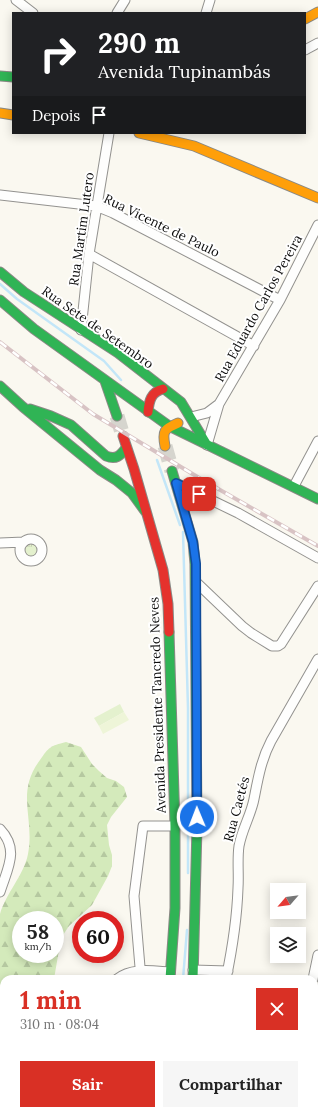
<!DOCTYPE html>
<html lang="pt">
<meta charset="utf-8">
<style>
:root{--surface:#fff;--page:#f6f6f6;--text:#222;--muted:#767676;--accent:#d93025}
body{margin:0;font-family:Lora,serif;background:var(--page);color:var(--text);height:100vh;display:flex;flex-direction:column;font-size:15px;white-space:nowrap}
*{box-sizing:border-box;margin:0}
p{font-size:13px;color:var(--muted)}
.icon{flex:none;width:22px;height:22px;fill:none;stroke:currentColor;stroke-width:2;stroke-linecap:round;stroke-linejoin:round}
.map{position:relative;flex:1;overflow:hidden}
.details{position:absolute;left:0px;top:975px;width:318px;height:140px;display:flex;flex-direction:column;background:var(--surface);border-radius:12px 12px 0 0;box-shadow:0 2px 10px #0003}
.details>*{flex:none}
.banner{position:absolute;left:12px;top:12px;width:294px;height:122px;border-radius:0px;box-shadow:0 2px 10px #0003;background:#202124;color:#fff;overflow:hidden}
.needle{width:26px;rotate:242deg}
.fabs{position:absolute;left:270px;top:883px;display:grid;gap:8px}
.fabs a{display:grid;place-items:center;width:36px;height:36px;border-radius:0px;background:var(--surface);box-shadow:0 2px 10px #0003;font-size:20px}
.speed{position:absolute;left:12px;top:911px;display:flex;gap:8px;font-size:20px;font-weight:700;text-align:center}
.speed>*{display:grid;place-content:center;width:52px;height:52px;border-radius:50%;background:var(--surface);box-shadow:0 2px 10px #0003;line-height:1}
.speed small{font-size:10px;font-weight:400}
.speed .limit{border:6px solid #d22;background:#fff;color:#111}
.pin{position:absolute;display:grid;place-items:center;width:34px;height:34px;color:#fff;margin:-17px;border-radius:8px;box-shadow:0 2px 6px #0006}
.me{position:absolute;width:44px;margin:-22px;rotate:359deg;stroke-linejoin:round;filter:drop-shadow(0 0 3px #0008)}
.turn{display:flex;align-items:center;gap:14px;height:84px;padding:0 20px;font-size:18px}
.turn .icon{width:52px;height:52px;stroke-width:2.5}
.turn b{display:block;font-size:28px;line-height:34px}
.then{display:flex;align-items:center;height:38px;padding:0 20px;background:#0003;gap:8px;font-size:15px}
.round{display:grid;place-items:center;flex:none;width:42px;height:42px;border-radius:0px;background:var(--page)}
.summary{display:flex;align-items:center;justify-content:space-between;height:68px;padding:0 20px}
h1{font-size:24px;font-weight:700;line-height:30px;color:var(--accent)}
.button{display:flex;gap:8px;margin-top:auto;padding:8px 20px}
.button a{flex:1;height:46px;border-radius:0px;background:var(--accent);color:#fff;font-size:16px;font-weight:700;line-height:46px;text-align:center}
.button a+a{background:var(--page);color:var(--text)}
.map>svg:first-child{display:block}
.grass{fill:url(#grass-tufts)}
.forest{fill:url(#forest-firs);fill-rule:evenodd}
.park{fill:#e4f1ce}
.pitch{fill:#eef5d8}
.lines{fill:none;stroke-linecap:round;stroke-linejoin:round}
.stream{stroke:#c3e6f8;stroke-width:2.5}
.primary-tunnel{stroke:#d6d5ce;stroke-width:15;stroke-dasharray:15 8;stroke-linecap:butt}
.street-casing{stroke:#93928f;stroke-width:11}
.fast-casing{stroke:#8a8985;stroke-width:11}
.slow-casing{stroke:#8a8985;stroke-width:11}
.jam-casing{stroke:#8a8985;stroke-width:11}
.street{stroke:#fefefd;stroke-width:9}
.fast{stroke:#30b455;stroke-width:9}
.slow{stroke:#ff9f0a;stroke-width:9}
.jam{stroke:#e5322d;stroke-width:9}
.rail-casing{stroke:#d8c3c4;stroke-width:4}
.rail{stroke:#fff;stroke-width:2.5;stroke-dasharray:8;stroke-linecap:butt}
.route-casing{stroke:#114b97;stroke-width:10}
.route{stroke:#1a73e8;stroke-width:7}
.labels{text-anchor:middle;stroke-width:4;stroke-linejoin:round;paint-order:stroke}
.street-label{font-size:13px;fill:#0c0c0c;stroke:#fff}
</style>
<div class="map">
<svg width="318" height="1115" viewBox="0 0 318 1115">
<defs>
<pattern id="grass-tufts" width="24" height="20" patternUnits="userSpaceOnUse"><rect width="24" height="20" fill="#e4f1ce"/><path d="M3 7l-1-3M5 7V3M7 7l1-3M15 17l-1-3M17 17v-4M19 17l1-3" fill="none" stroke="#c2cdb0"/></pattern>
<pattern id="forest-firs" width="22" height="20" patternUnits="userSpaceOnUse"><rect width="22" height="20" fill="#d4eabb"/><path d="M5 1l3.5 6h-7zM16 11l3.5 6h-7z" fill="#b5c8a0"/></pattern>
</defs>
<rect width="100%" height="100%" fill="#faf8f0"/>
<!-- grass -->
<path class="grass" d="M21 550a10 10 0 1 1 20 0a10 10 0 1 1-20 0Z"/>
<!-- forest -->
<path class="forest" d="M66 742 81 747 92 764 99 771 107 778 116 781 124 787 127 797 111 817 107 825 109 845 112 855V866L108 876 92 905 69 926 63 935 60 944 54 979H4V1040L0 1045C0 1014 0 982 0 951 0 940 0 925 0 914 6 893 24 875 28 854 35 818 15 793 40 760 49 747 50 746 66 742ZM21 920H55V954H21Z"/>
<!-- park -->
<path class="park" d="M120 704 124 712 99 726 94 718Z"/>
<!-- pitch -->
<path class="pitch" d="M124 712 129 720 103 734 99 726Z"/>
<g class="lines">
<!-- stream -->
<path class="stream" d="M0 284 17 299 104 361 121 380
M157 460 180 525
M183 532 188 708V873
M183 979 187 930
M170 1115V1111"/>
<!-- primary-tunnel -->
<path class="primary-tunnel" d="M117 416 123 436
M165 446 172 471"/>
<defs>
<path id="street" d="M16 0 33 13
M117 13 125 0
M206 13 210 0
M305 50 318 43
M0 195 96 206 113 213 280 300
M89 254 254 346
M81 330 89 254 109 133
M191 417 207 413 219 404
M207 445 219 404 280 300 318 225
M176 483 238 513 318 558
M294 486 318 441
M20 550a11 11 0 1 1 22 0a11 11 0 1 1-22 0Z
M0 543 24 542
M196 582 242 626 251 633 272 646H278L281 644 318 586
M0 829C20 850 7 869 0 892
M193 970 228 971
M117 979C132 967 153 971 170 972
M141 979 134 896 143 826H175
M226 979C232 950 237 918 238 888 239 874 237 860 239 846 242 829 251 815 254 799 258 779 261 760 271 741L318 659
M313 979 318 955
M314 1060 316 1074 314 1092
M83 1111V1115
M241 1115 242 1111
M310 1115 311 1111"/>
<path id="fast" d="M0 76 13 77
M0 272 24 292 118 353 181 402 207 445
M0 300 34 329 169 426 318 499
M105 381 117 416
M0 386 23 407 100 470 116 480 132 493 145 511
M30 409 51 416 71 425 106 456C116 460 120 456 126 448
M172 471 193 542 195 564 197 827 193 979
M169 632 175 826V908L170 979
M161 1111V1115
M183 1115 184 1111"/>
<path id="slow" d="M305 19 318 12
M0 113 13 115
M139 133 194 146 318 198
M165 446C162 431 164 429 178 423"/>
<path id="jam" d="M148 412C149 401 151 392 163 389
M123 436 134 469 163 570 168 604 169 632"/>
</defs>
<!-- street casing -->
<use href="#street" class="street-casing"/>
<!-- fast casing -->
<use href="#fast" class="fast-casing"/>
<!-- slow casing -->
<use href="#slow" class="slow-casing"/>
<!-- jam casing -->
<use href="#jam" class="jam-casing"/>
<!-- street -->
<use href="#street" class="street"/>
<!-- fast -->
<use href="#fast" class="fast"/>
<!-- slow -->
<use href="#slow" class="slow"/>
<!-- jam -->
<use href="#jam" class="jam"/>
<defs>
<path id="rail" d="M0 342 93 414 201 479 318 546"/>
</defs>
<!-- rail casing -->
<use href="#rail" class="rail-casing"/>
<!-- rail -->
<use href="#rail" class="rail"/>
</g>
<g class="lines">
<defs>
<path id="route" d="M197 817 196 564 193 542 176 483 199 494"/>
</defs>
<!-- route casing -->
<use href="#route" class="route-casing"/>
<!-- route -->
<use href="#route" class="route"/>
</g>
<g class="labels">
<!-- street labels -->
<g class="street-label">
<text transform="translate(162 225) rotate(26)" y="5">Rua Vicente de Paulo</text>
<text transform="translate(81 229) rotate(-82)" y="5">Rua Martim Lutero</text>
<text transform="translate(258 308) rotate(-61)" y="5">Rua Eduardo Carlos Pereira</text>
<text transform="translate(98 327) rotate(35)" y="5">Rua Sete de Setembro</text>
<text transform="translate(157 705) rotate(-92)" y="5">Avenida Presidente Tancredo Neves</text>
<text transform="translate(236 809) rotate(-75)" y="5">Rua Caetés</text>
</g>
</g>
</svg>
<div class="fabs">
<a><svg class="needle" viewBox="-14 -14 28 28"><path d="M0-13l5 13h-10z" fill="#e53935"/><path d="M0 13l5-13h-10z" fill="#767676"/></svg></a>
<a><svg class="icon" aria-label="layers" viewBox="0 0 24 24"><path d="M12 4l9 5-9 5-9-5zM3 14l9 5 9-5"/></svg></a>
</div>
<div class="speed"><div>58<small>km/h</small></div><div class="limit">60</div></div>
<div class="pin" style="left:199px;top:494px;background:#d93025"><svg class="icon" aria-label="arrive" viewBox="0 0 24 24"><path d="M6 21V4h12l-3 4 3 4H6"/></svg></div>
<svg class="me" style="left:197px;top:817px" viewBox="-20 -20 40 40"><circle r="17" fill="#1a73e8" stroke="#fff" stroke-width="3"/><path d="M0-11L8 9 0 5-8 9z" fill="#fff"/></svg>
<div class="banner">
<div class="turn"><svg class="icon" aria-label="right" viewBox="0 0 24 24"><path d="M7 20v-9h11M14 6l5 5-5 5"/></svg><div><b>290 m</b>Avenida Tupinambás</div></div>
<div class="then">Depois<svg class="icon" aria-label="arrive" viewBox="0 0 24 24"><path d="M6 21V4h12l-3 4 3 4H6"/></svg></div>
</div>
<section class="details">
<div class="summary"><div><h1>1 min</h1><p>310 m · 08:04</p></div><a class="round" style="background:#d93025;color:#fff"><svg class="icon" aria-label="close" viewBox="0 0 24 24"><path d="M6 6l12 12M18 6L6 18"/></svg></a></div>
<div class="button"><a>Sair</a><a>Compartilhar</a></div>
</section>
</div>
